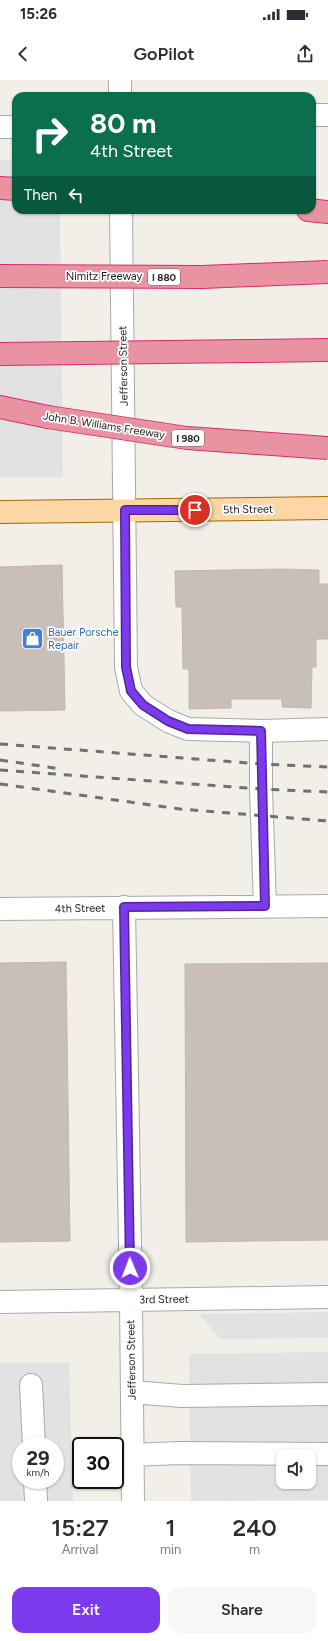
<!DOCTYPE html>
<style>
:root{--surface:#fff;--page:#f7f7f7;--text:#2b2b33;--muted:#7c7c81;--accent:#7c3aed}
body{margin:0;font-family:Figtree,sans-serif;background:var(--page);color:var(--text);height:100vh;display:flex;flex-direction:column;font-size:15px;white-space:nowrap}
*{box-sizing:border-box;margin:0}
p{font-size:13px;color:var(--muted)}
.icon{flex:none;width:22px;height:22px;fill:none;stroke:currentColor;stroke-width:2;stroke-linecap:round;stroke-linejoin:round}
.map{position:relative;height:1421px;overflow:hidden}
.side{display:flex;flex-direction:column;background:var(--surface);flex:1}
.side>*{flex:none}
.guide{position:absolute;left:12px;top:12px;width:304px;height:122px;border-radius:12px;box-shadow:0 1px 3px #0004;background:#0b6e4f;color:#fff;overflow:hidden}
.tools{position:absolute;left:276px;top:1369px;display:grid;gap:8px}
.tools a{display:grid;place-items:center;width:40px;height:40px;border-radius:8px;background:var(--surface);box-shadow:0 1px 3px #0004;font-size:20px}
.speed{position:absolute;left:12px;top:1357px;display:flex;gap:8px;font-size:20px;font-weight:700;text-align:center}
.speed>*{display:grid;place-content:center;width:52px;height:52px;border-radius:50%;background:var(--surface);box-shadow:0 1px 3px #0004;line-height:1}
.speed small{font-size:10px;font-weight:400}
.speed .limit{border:2px solid #111;border-radius:6px;background:#fff;color:#111}
.pin{position:absolute;display:grid;place-items:center;width:34px;height:34px;color:#fff;margin:-17px;border:2px solid #fff;border-radius:50%;box-shadow:0 1px 4px #0007}
.me{position:absolute;width:44px;margin:-22px;rotate:359deg;stroke-linejoin:round;filter:drop-shadow(0 0 3px #0008)}
.turn{display:flex;align-items:center;gap:14px;height:84px;padding:0 12px;font-size:18px}
.turn .icon{width:52px;height:52px;stroke-width:2.5}
.turn b{display:block;font-size:28px;line-height:34px}
.then{display:flex;align-items:center;height:38px;padding:0 12px;background:#0003;gap:8px;font-size:15px}
.eta{display:flex;justify-content:space-evenly;align-items:center;height:68px;text-align:center}
.eta b{font-size:24px;font-weight:600;line-height:28px}
.button{display:flex;gap:8px;margin-top:auto;padding:8px 12px}
.button a{flex:1;height:46px;border-radius:12px;background:var(--accent);color:#fff;font-size:16px;font-weight:600;line-height:46px;text-align:center}
.button a+a{background:var(--page);color:var(--text)}
.status{display:flex;justify-content:space-between;align-items:center;height:28px;padding:0 20px;background:var(--surface);direction:ltr}
.status svg{height:11px;fill:currentColor}
header{display:flex;justify-content:space-between;align-items:center;height:52px;padding:0 12px;background:var(--surface);font-size:18px;font-weight:600}
.map>svg:first-child{display:block}
.parking{fill:#e2e2e2;fill-rule:evenodd}
.building{fill:#c7bfb8;stroke:#c4b6ab}
.lines{fill:none;stroke-linecap:round;stroke-linejoin:round}
.minor-casing{stroke:#a9a9a9;stroke-width:24}
.major-casing{stroke:#a06b00;stroke-width:24}
.highway-casing{stroke:#dc2a67;stroke-width:24}
.minor{stroke:#fff;stroke-width:22}
.major{stroke:#fcd6a4;stroke-width:22}
.highway{stroke:#e892a2;stroke-width:22}
.rail{stroke:#707070;stroke-width:3;stroke-dasharray:8 8;stroke-linecap:butt}
.highway-bridge-casing{stroke:#dc2a67;stroke-width:24;stroke-linecap:butt}
.highway-bridge{stroke:#e892a2;stroke-width:22}
.route-casing{stroke:#51269a;stroke-width:10}
.route{stroke:#7c3aed;stroke-width:7}
.labels{text-anchor:middle;stroke-width:3.5;stroke-linejoin:round;paint-order:stroke}
.shield{fill:#fff;stroke:#646464;stroke-width:1}
.shield-label{font-size:10px;font-weight:bold;fill:#222}
.street-label{font-size:11px;fill:#222;stroke:#fff}
.shop-label{font-size:11px;fill:#366cbe;stroke:#fff;text-anchor:start}
</style>
<div class="status"><b>15:26</b><svg viewBox="0 0 49 12"><path d="M0 12V9h3v3zM5 12V6h3v6zM10 12V3h3v9zM15 12V0h3v12zM26 1h20v11H26zM47 4h2v5h-2z"/></svg></div>
<header><svg class="icon" aria-label="back" viewBox="0 0 24 24"><path d="M15 5l-7 7 7 7"/></svg>GoPilot<svg class="icon" aria-label="share" viewBox="0 0 24 24"><path d="M12 15V3M7 8l5-5 5 5M5 13v7h14v-7"/></svg></header>
<div class="map">
<svg width="328" height="1421" viewBox="0 0 328 1421">
<rect width="100%" height="100%" fill="#f2efe9"/>
<!-- parking -->
<path class="parking" d="M16 79V130H60L63 397H0V80Z
M328 1232V1258L221 1259 198 1234Z
M328 1272V1420L191 1421 189 1274ZM283 1376H309V1402H283Z
M0 1283H69L73 1421H0ZM21 1366H55V1400H21Z"/>
<!-- building -->
<path class="building" d="M62 485 65 630 0 631V487Z
M281 489 319 490V504H328V559H316V587H312L311 628 282 627V619H231V628L189 629V589H183L182 527H176L175 491Z
M66 882 70 1161 0 1162V883Z
M328 883V1160L186 1162 185 884Z"/>
<g class="lines">
<defs>
<path id="minor" d="M120 0V16
M312 35H328
M0 47H16
M121 130 126 587 131 611 143 625 168 641 188 649 261 651
M265 826 261 709V651L328 649
M124 827 131 1220 133 1421
M0 829 328 826
M0 1222 328 1217
M31 1305 34 1366
M132 1312 182 1316 328 1314
M132 1375 180 1373 328 1374
M35 1400 36 1421"/>
<path id="major" d="M0 432 328 428"/>
<path id="highway" d="M0 108 16 109
M308 130 328 132
M248 271 328 270
M0 327 48 337"/>
</defs>
<!-- minor casing -->
<use href="#minor" class="minor-casing"/>
<!-- major casing -->
<use href="#major" class="major-casing"/>
<!-- highway casing -->
<use href="#highway" class="highway-casing"/>
<!-- minor -->
<use href="#minor" class="minor"/>
<!-- major -->
<use href="#major" class="major"/>
<!-- highway -->
<use href="#highway" class="highway"/>
<!-- rail -->
<path class="rail" d="M0 664 261 684 328 687
M0 680 61 689
M0 690 261 709 328 712
M0 704 180 729 328 741"/>
<defs>
<path id="highway-bridge" d="M0 196 202 197 328 192
M0 274 248 271
M48 337 187 358 328 368"/>
</defs>
<!-- highway-bridge casing -->
<use href="#highway-bridge" class="highway-bridge-casing"/>
<!-- highway-bridge -->
<use href="#highway-bridge" class="highway-bridge"/>
</g>
<g class="lines">
<defs>
<path id="route" d="M130 1188 124 827 265 826 261 651 188 649 168 641 143 625 131 611 126 587 125 430H195"/>
</defs>
<!-- route casing -->
<use href="#route" class="route-casing"/>
<!-- route -->
<use href="#route" class="route"/>
</g>
<!-- icons -->
<defs>
<symbol id="shop-square" viewBox="-11 -11 22 22"><rect x="-9" y="-9" width="18" height="18" rx="4" fill="#3f7fe0" stroke="#fff"/><path d="M-5-2.5h2.3a2.7 3.5 0 0 1 5.4 0H5L5.5 6h-11ZM-1.5-2.5h3a1.5 2.3 0 0 0-3 0Z" fill="#fff"/></symbol>
</defs>
<g fill-rule="evenodd">
<use href="#shop-square" x="20" y="546" width="25" height="25"/>
</g>
<g class="labels">
<!-- shield labels -->
<g class="shield">
<rect x="148" y="189" width="32" height="16" rx="3"/>
<rect x="172" y="350" width="32" height="16" rx="3"/>
</g>
<g class="shield-label">
<text x="164" y="201">I 880</text>
<text x="188" y="362">I 980</text>
</g>
<!-- street labels -->
<g class="street-label">
<text x="104" y="200">Nimitz Freeway</text>
<text transform="translate(123 286) rotate(-91)" y="4">Jefferson Street</text>
<text transform="translate(104 345) rotate(9)" y="4">John B. Williams Freeway</text>
<text transform="translate(248 429) rotate(-1)" y="4">5th Street</text>
<text transform="translate(80 828) rotate(-1)" y="4">4th Street</text>
<text transform="translate(164 1219) rotate(-1)" y="4">3rd Street</text>
<text transform="translate(131 1280) rotate(-91)" y="4">Jefferson Street</text>
</g>
<!-- shop labels -->
<g class="shop-label">
<text x="48" y="556">Bauer Porsche<tspan x="48" dy="13">Repair</tspan></text>
</g>
</g>
</svg>
<div class="tools">
<a><svg class="icon" aria-label="sound" viewBox="0 0 24 24"><path d="M4 9h4l5-4v14l-5-4H4zM17 9q2 3 0 6"/></svg></a>
</div>
<div class="speed"><div>29<small>km/h</small></div><div class="limit">30</div></div>
<div class="pin" style="left:195px;top:430px;background:#d93025"><svg class="icon" aria-label="arrive" viewBox="0 0 24 24"><path d="M6 21V4h12l-3 4 3 4H6"/></svg></div>
<svg class="me" style="left:130px;top:1188px" viewBox="-20 -20 40 40"><circle r="17" fill="#7c3aed" stroke="#fff" stroke-width="3"/><path d="M0-11L8 9 0 5-8 9z" fill="#fff"/></svg>
<div class="guide">
<div class="turn"><svg class="icon" aria-label="right" viewBox="0 0 24 24"><path d="M7 20v-9h11M14 6l5 5-5 5"/></svg><div><b>80 m</b>4th Street</div></div>
<div class="then">Then<svg class="icon" aria-label="left" viewBox="0 0 24 24"><path d="M17 20v-9H6M10 6l-5 5 5 5"/></svg></div>
</div>
</div>
<section class="side">
<div class="eta">
<div><b>15:27</b><p>Arrival</p></div>
<div><b>1</b><p>min</p></div>
<div><b>240</b><p>m</p></div>
</div>
<div class="button"><a>Exit</a><a>Share</a></div>
</section>
